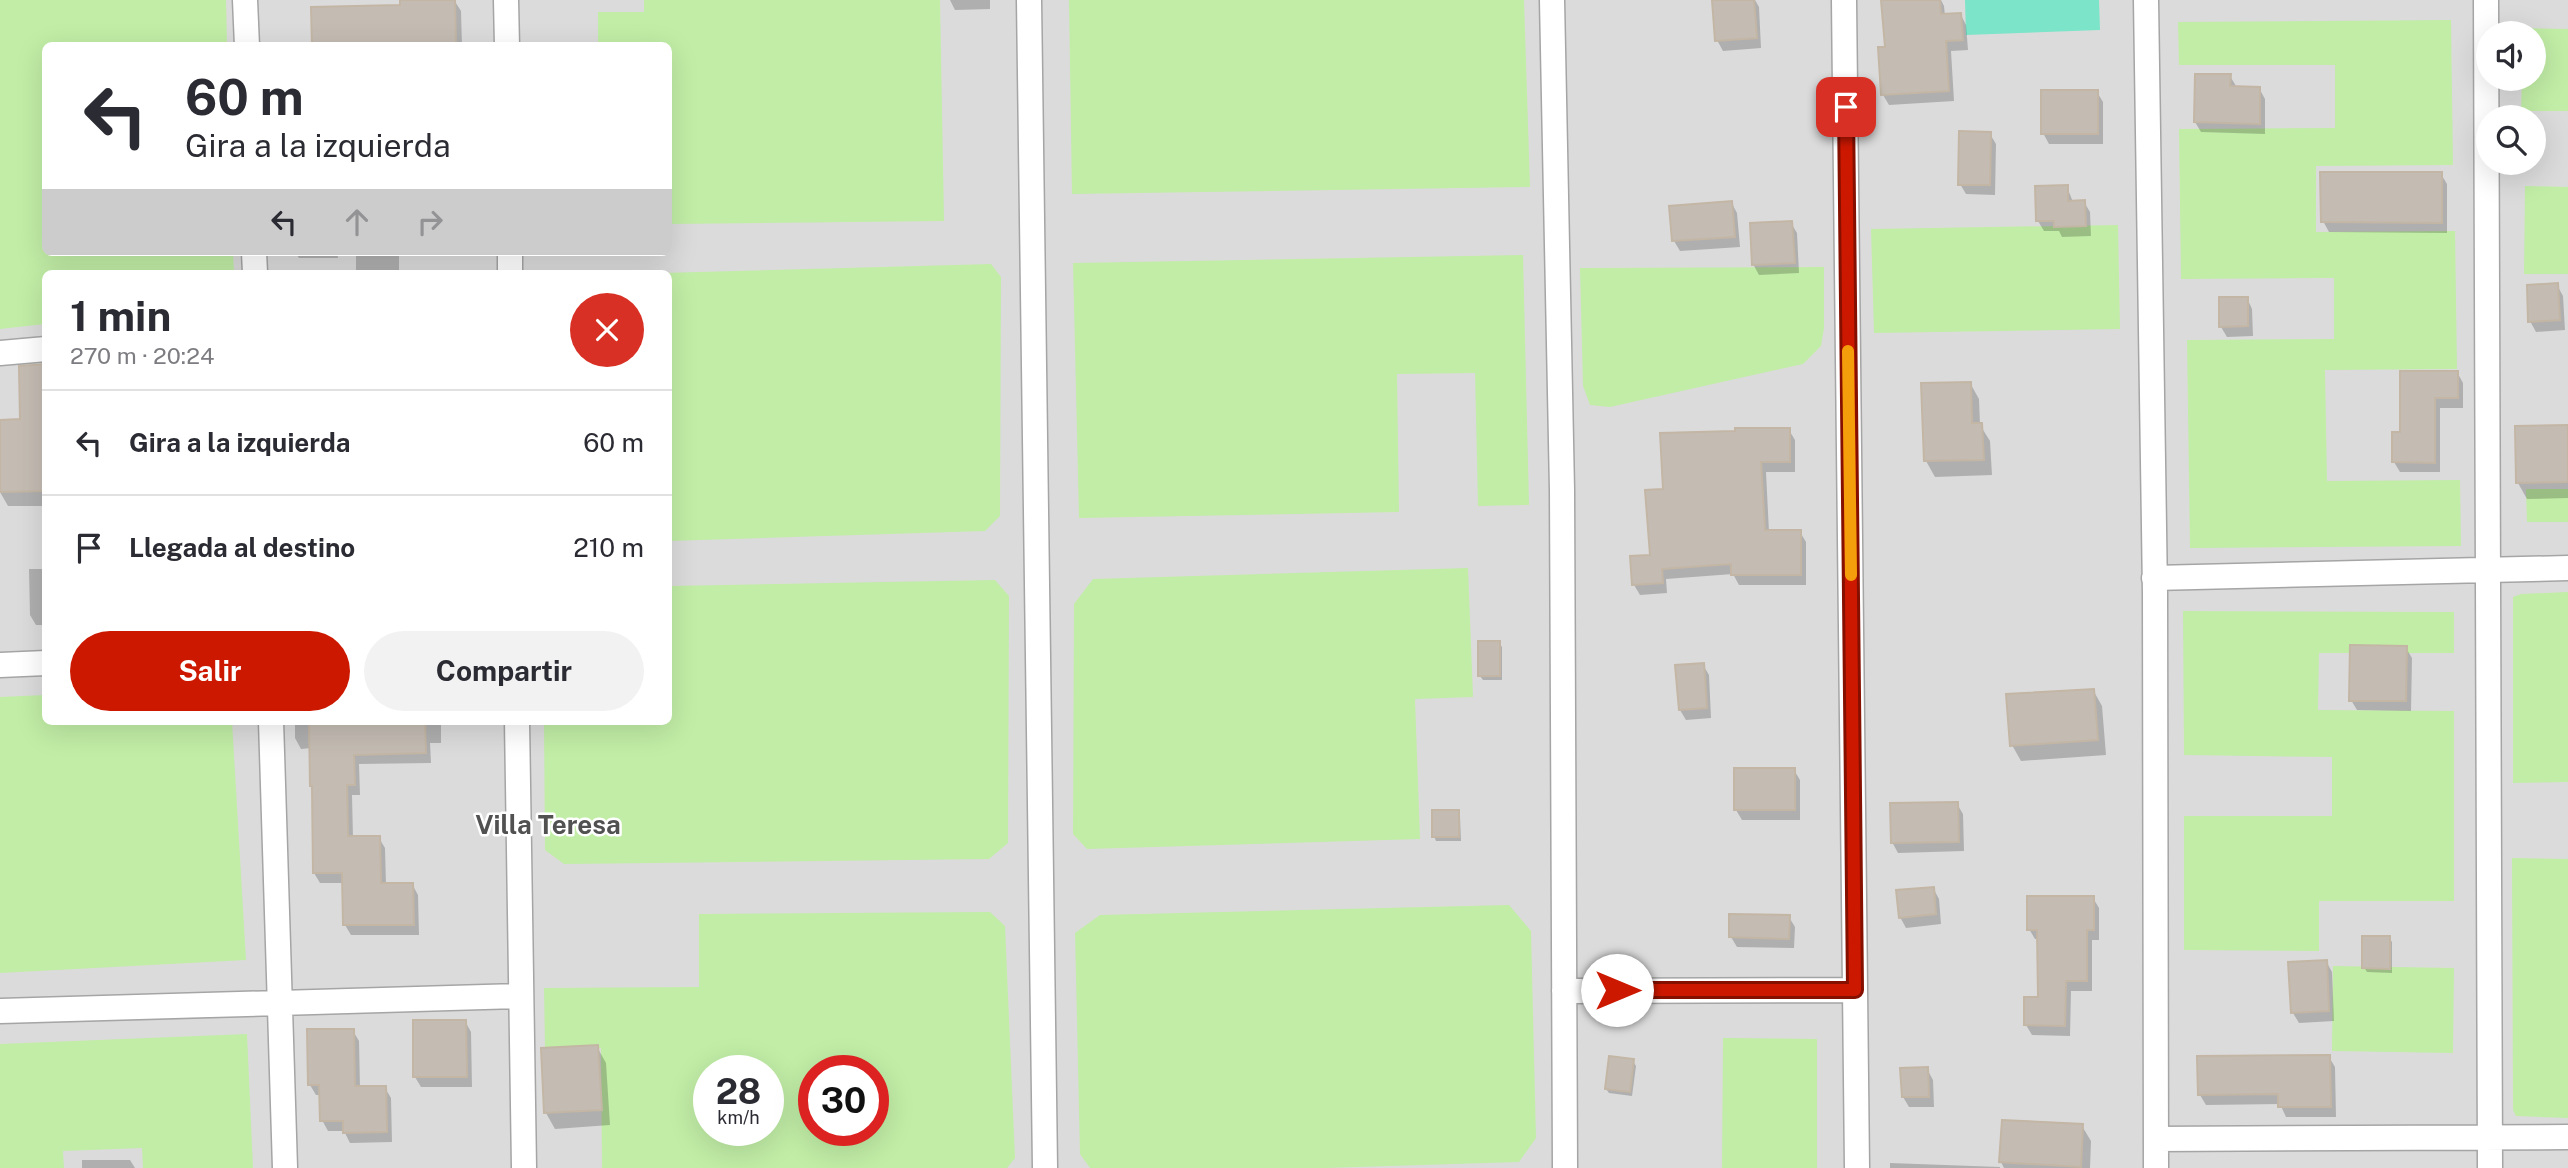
<!DOCTYPE html>
<html lang="es">
<meta charset="utf-8">
<style>
:root{--surface:#fff;--page:#f2f2f3;--text:#2b2b33;--muted:#7c7c81;--line:#e1e1e2;--accent:#cd1800}
body{margin:0;font-family:"Public Sans",sans-serif;background:var(--page);color:var(--text);height:100vh;display:flex;flex-direction:column;font-size:26px;white-space:nowrap}
*{box-sizing:border-box;margin:0}
p{font-size:23px;color:var(--muted)}
.icon{flex:none;width:38px;height:38px;fill:none;stroke:currentColor;stroke-width:2;stroke-linecap:round;stroke-linejoin:round}
.map{position:relative;flex:1;overflow:hidden}
.sheet{position:absolute;left:42px;top:270px;width:630px;height:455px;display:flex;flex-direction:column;background:var(--surface);border-radius:10px;box-shadow:0 7px 28px #0002}
.sheet>*{flex:none}
.guide{position:absolute;left:42px;top:42px;width:630px;height:214px;border-radius:10px;box-shadow:0 7px 28px #0002;background:#fff;color:var(--text);overflow:hidden}
.controls{position:absolute;left:2476px;top:21px;display:grid;gap:14px}
.controls a{display:grid;place-items:center;width:70px;height:70px;border-radius:50%;background:var(--surface);box-shadow:0 7px 28px #0002;font-size:35px}
.speed{position:absolute;left:693px;top:1055px;display:flex;gap:14px;font-size:35px;font-weight:700;text-align:center}
.speed>*{display:grid;place-content:center;width:91px;height:91px;border-radius:50%;background:var(--surface);box-shadow:0 7px 28px #0002;line-height:1}
.speed small{font-size:18px;font-weight:400}
.speed .limit{border:10px solid #d22;background:#fff;color:#111}
.pin{position:absolute;display:grid;place-items:center;width:60px;height:60px;color:#fff;margin:-30px;border-radius:14px;box-shadow:0 4px 10px #0006}
.me{position:absolute;width:77px;margin:-38px;rotate:90deg;stroke-linejoin:round;filter:drop-shadow(0 0 5px #0008)}
.turn{display:flex;align-items:center;gap:24px;height:147px;padding:0 28px;font-size:32px}
.turn .icon{width:91px;height:91px;stroke-width:2.5}
.turn b{display:block;font-size:49px;line-height:60px}
.lanes{display:flex;align-items:center;height:66px;padding:0 28px;background:#0003;justify-content:center;gap:35px;direction:ltr}
.lanes .off{opacity:.35}
.round{display:grid;place-items:center;flex:none;width:74px;height:74px;border-radius:37px;background:var(--page)}
.head{display:flex;align-items:center;justify-content:space-between;height:119px;padding:0 28px}
h1{font-size:42px;font-weight:700;line-height:52px}
.action{display:flex;gap:14px;margin-top:auto;padding:14px 28px}
.action a{flex:1;height:80px;border-radius:42px;background:var(--accent);color:#fff;font-size:28px;font-weight:700;line-height:80px;text-align:center}
.action a+a{background:var(--page);color:var(--text)}
ul{padding:0;list-style:none}
li{display:flex;align-items:center;gap:21px;height:105px;padding:0 28px;border-top:2px solid var(--line)}
li div{flex:1}
li b{display:block;font-size:26px}
li em{font-style:normal}
.map>svg:first-child{display:block}
.residential{fill:#dcdbdb;fill-rule:evenodd}
.grass{fill:#c1eda6;fill-rule:evenodd}
.pitch{fill:#7ce4c8}
.shadow{fill:#0003}
.building{fill:#c4bcb3;stroke:#c3b6a5;stroke-width:2}
.lines{fill:none;stroke-linecap:round;stroke-linejoin:round}
.minor-casing{stroke:#a5a5a5;stroke-width:27}
.minor{stroke:#fff;stroke-width:24}
.route-casing{stroke:#851000;stroke-width:18}
.route{stroke:#cd1800;stroke-width:12}
.slow{stroke:#f59e0b;stroke-width:12}
.labels{text-anchor:middle;stroke-width:5;stroke-linejoin:round;paint-order:stroke}
.district-label{font-size:26px;font-weight:bold;fill:#515151;stroke:#fff}
</style>
<div class="map">
<svg width="2568" height="1168" viewBox="0 0 2568 1168">
<rect width="100%" height="100%" fill="#f0ede4"/>
<!-- residential -->
<path class="residential" d="M0 0H2568V1168H0ZM2488 33H2534V79H2488ZM46 46H668V252H46ZM2488 117H2534V163H2488ZM46 273H668V721H46ZM709 1071H768V1130H709ZM814 1071H873V1130H814Z"/>
<!-- grass -->
<path class="grass" d="M0 0H226L227 45 46 46V252H233L234 273H46L45 324 0 329Z
M644 0H940L944 221 669 224 668 46 598 45V12H644Z
M1069 0H1524L1530 187 1072 194Z
M2451 20 2453 165 2316 166V232L2455 231 2457 369 2325 370 2327 481 2460 480 2461 546 2190 548 2187 340 2334 339V278L2181 279 2179 129 2335 128V65H2179L2178 22Z
M2522 28 2568 29V111H2521L2522 79H2534V33H2522Z
M2525 186 2568 187V274H2524Z
M2118 225 2120 329 1874 333 1871 229Z
M1523 255 1529 505 1478 506 1475 373 1397 374 1399 512 1079 518 1073 263Z
M991 264 1001 277 1000 516 985 531 669 541 668 273H662Z
M1824 267V328L1821 346 1803 364 1610 407 1590 405 1583 386 1580 268Z
M2526 489H2568V522H2527Z
M1468 568 1473 697 1415 699 1420 839 1087 849 1073 834 1074 604 1093 579Z
M995 580 1009 596 1008 843 989 859 564 864 545 850 544 721H668L669 586Z
M2568 592V782L2513 783V597L2521 594Z
M2183 611 2454 612V653H2319L2318 710 2454 711V901H2319V951L2184 950V816H2332V757L2184 755Z
M45 695 46 721H232L246 960 0 973V697Z
M2512 858 2568 859V1118L2516 1116 2513 1110Z
M1509 905 1531 931 1536 1138 1519 1162 1325 1168H1090L1080 1154 1075 933 1100 915Z
M990 912 1005 926 1015 1158 1007 1168H602L601 1048H545L544 988 699 987V914ZM709 1071H768V1130H709ZM814 1071H873V1130H814Z
M2333 966 2454 968 2453 1053 2332 1051Z
M247 1034 253 1168H143L142 1148 63 1151 64 1168H0V1044Z
M1723 1038 1817 1039V1168H1722Z"/>
<!-- pitch -->
<path class="pitch" d="M1965 0H2099L2100 30 1966 35Z"/>
<!-- shadow -->
<path class="shadow" d="M454 0 461 11 462 46H314L402 7Z
M950 0H990V9L955 10Z
M1714 0H1755L1759 7 1761 48 1723 51 1717 40Z
M1883 0H1941L1944 6 1945 16 1961 15 1966 25 1968 50 1951 51 1954 101 1889 105 1883 95 1886 49Z
M2230 76 2236 86 2259 88 2265 99V134L2201 132 2195 122Z
M2097 92 2103 102V144H2049L2043 133Z
M1990 134 1996 144 1995 195 1966 194 1960 184Z
M2441 174 2447 184V233L2329 232 2323 221Z
M2067 187 2073 202H2084L2090 212 2091 236 2062 237 2059 231H2044L2038 221Z
M1731 202 1737 213 1740 247 1680 251 1674 241Z
M1791 223 1797 233 1799 273 1759 275 1753 264Z
M295 252H337L338 258H299Z
M356 252H399V273H356Z
M2557 285 2563 296 2565 330 2536 332 2530 321Z
M2247 298 2252 309 2253 336 2227 337 2221 327Z
M46 365V506H8L0 492V422L22 421Z
M2457 372 2463 383V408H2440V472H2400L2394 462 2402 434Z
M1970 383 1979 399 1980 425 1990 441 1992 475 1935 477 1926 461Z
M2568 427V498L2527 499 2518 483Z
M1789 430 1795 440V472H1766L1769 532H1800L1806 542V585H1739L1733 574 1666 579 1667 593 1640 595 1634 585 1652 556 1665 490Z
M29 569H46V625H36L30 615Z
M1499 643 1502 647V680H1483L1480 676Z
M2406 648 2412 658 2411 711 2357 710 2351 700Z
M1703 665 1709 675 1711 718 1686 720 1680 710Z
M2093 690 2102 706 2106 755 2021 761 2012 745Z
M293 721H441V743H430L431 763 359 764 360 795H352L353 838H379L385 848 386 885 412 884 418 895 419 935H351L345 925 344 883H320L314 873 311 748 301 749 295 738V725Z
M1794 770 1800 780V820H1742L1736 810Z
M1957 804 1963 814 1964 851 1898 853 1892 842Z
M1458 812 1460 816 1461 841H1436L1434 836Z
M1933 888 1939 899 1941 924 1906 928 1900 917Z
M2093 898 2099 908V940H2092V991H2071L2070 1036 2032 1035 2026 1025 2039 999V939H2035L2029 929Z
M1789 917 1795 927 1794 948 1737 947 1731 937Z
M2389 938 2392 942V973L2367 972 2364 967Z
M2326 961 2332 972 2334 1021 2299 1023 2293 1013Z
M465 1021 471 1032 472 1087H421L415 1077Z
M353 1031 359 1041 360 1088H385L391 1098 392 1142 350 1143 344 1131H328L322 1120 321 1095H316L310 1085Z
M597 1047 606 1063 610 1125 555 1129 546 1113Z
M2329 1057 2335 1067 2336 1117H2286L2280 1104 2206 1105 2200 1095Z
M1633 1061 1636 1066 1632 1096 1609 1093 1606 1089Z
M1927 1069 1933 1080 1934 1107H1909L1903 1097Z
M2082 1126 2091 1141 2090 1168H2004L2001 1162Z
M82 1160H130L135 1168H82Z
M1890 1163 2000 1167V1168H1890Z"/>
<!-- building -->
<path class="building" d="M400 0H455L456 46H312L311 7 400 5Z
M1712 0H1754L1757 38 1715 41Z
M1881 0H1940L1941 14 1961 13 1963 40 1946 41 1949 91 1881 95 1878 47H1885Z
M2195 74H2231L2230 86 2260 87V124L2194 122Z
M2041 90H2098V134H2041Z
M1959 131 1991 132 1990 185H1958Z
M2320 172H2442V223L2321 222Z
M2068 185V201L2085 200 2086 226 2054 227V221H2036L2035 186Z
M1732 201 1735 237 1672 241 1669 206Z
M1792 221 1795 263 1752 265 1750 223Z
M2558 283 2560 320 2528 322 2527 285Z
M2219 297H2248V326L2219 327Z
M46 364V491L0 492V420L20 419 19 366Z
M2400 371H2458V398H2435V463L2392 462V432H2400Z
M1971 382 1972 423H1982L1984 460 1924 461 1921 383Z
M2568 425V482L2516 483 2515 426Z
M1735 428H1790V462H1761L1765 530H1801V575H1731V564L1662 569 1663 583 1632 585 1630 556 1650 555 1645 490 1663 489 1660 433 1735 431Z
M1478 641H1500V676H1478Z
M2350 645 2407 646 2406 701H2349Z
M1704 663 1707 708 1679 710 1675 665Z
M2094 689 2098 740 2010 746 2006 694Z
M309 721H425L426 753 354 755 355 785H347L348 836H380L381 883H413L414 925H343L342 873H313L312 786H310Z
M1734 768H1795V810H1734Z
M1958 802 1959 842 1891 843 1890 803Z
M1432 810H1459V837H1432Z
M1934 887 1936 914 1899 918 1896 890Z
M2027 896H2094V930H2087V981H2066L2065 1026 2024 1025V997H2038L2037 930H2027Z
M1729 914 1790 915 1789 939 1729 937Z
M2362 936H2390V969L2362 968Z
M2327 960 2329 1011 2291 1013 2288 962Z
M413 1020H466L467 1077H413Z
M307 1029H354L355 1086H386L387 1132 343 1133V1121H320L319 1085H308Z
M598 1045 602 1110 544 1113 541 1048Z
M2330 1055 2331 1107H2278V1094L2198 1095 2197 1056Z
M1609 1056 1634 1059 1630 1092 1605 1089Z
M1928 1067 1929 1097H1902L1900 1068Z
M2002 1120 2083 1124 2081 1167 1999 1162Z"/>
<g class="lines">
<defs>
<path id="minor" d="M245 0 247 46
M506 0 507 46
M1029 0 1045 1168
M1552 0 1562 490 1565 1168
M1844 0 1857 1168
M2146 0 2155 593 2156 1168
M2486 0 2490 1168
M254 252 255 273
M510 252V273
M0 353 46 349
M2154 578 2568 568
M0 665 46 663
M271 721 285 1168
M517 721 524 1168
M1564 991 1855 990
M0 1011 521 996
M2156 1139 2568 1137"/>
</defs>
<!-- minor casing -->
<use href="#minor" class="minor-casing"/>
<!-- minor -->
<use href="#minor" class="minor"/>
</g>
<g class="lines">
<defs>
<path id="route" d="M1617 990H1855L1846 107"/>
</defs>
<!-- route casing -->
<use href="#route" class="route-casing"/>
<!-- route -->
<use href="#route" class="route"/>
<!-- slow -->
<path class="slow" d="M1848 351 1851 575"/>
</g>
<g class="labels">
<!-- district labels -->
<g class="district-label">
<text x="548" y="834">Villa Teresa</text>
</g>
</g>
</svg>
<div class="controls">
<a><svg class="icon" aria-label="sound" viewBox="0 0 24 24"><path d="M4 9h4l5-4v14l-5-4H4zM17 9q2 3 0 6"/></svg></a>
<a><svg class="icon" aria-label="search" viewBox="0 0 24 24"><circle cx="10" cy="10" r="6"/><path d="M15 15l6 6"/></svg></a>
</div>
<div class="speed"><div>28<small>km/h</small></div><div class="limit">30</div></div>
<div class="pin" style="left:1846px;top:107px;background:#d93025"><svg class="icon" aria-label="arrive" viewBox="0 0 24 24"><path d="M6 21V4h12l-3 4 3 4H6"/></svg></div>
<svg class="me" style="left:1617px;top:990px" viewBox="-20 -20 40 40"><circle r="19" fill="#fff"/><path d="M0-13L10 11 0 6-10 11z" fill="#cd1800"/></svg>
<div class="guide">
<div class="turn"><svg class="icon" aria-label="left" viewBox="0 0 24 24"><path d="M17 20v-9H6M10 6l-5 5 5 5"/></svg><div><b>60 m</b>Gira a la izquierda</div></div>
<div class="lanes"><svg class="icon" aria-label="left" viewBox="0 0 24 24"><path d="M17 20v-9H6M10 6l-5 5 5 5"/></svg><svg class="icon off" aria-label="ahead" viewBox="0 0 24 24"><path d="M12 20V5M6 11l6-6 6 6"/></svg><svg class="icon off" aria-label="right" viewBox="0 0 24 24"><path d="M7 20v-9h11M14 6l5 5-5 5"/></svg></div>
</div>
<section class="sheet">
<div class="head"><div><h1>1 min</h1><p>270 m · 20:24</p></div><a class="round" style="background:#d93025;color:#fff"><svg class="icon" aria-label="close" viewBox="0 0 24 24"><path d="M6 6l12 12M18 6L6 18"/></svg></a></div>
<ul>
<li><svg class="icon" aria-label="left" viewBox="0 0 24 24"><path d="M17 20v-9H6M10 6l-5 5 5 5"/></svg><div><b>Gira a la izquierda</b></div><em>60 m</em></li>
<li><svg class="icon" aria-label="arrive" viewBox="0 0 24 24"><path d="M6 21V4h12l-3 4 3 4H6"/></svg><div><b>Llegada al destino</b></div><em>210 m</em></li>
</ul>
<div class="action"><a>Salir</a><a>Compartir</a></div>
</section>
</div>
